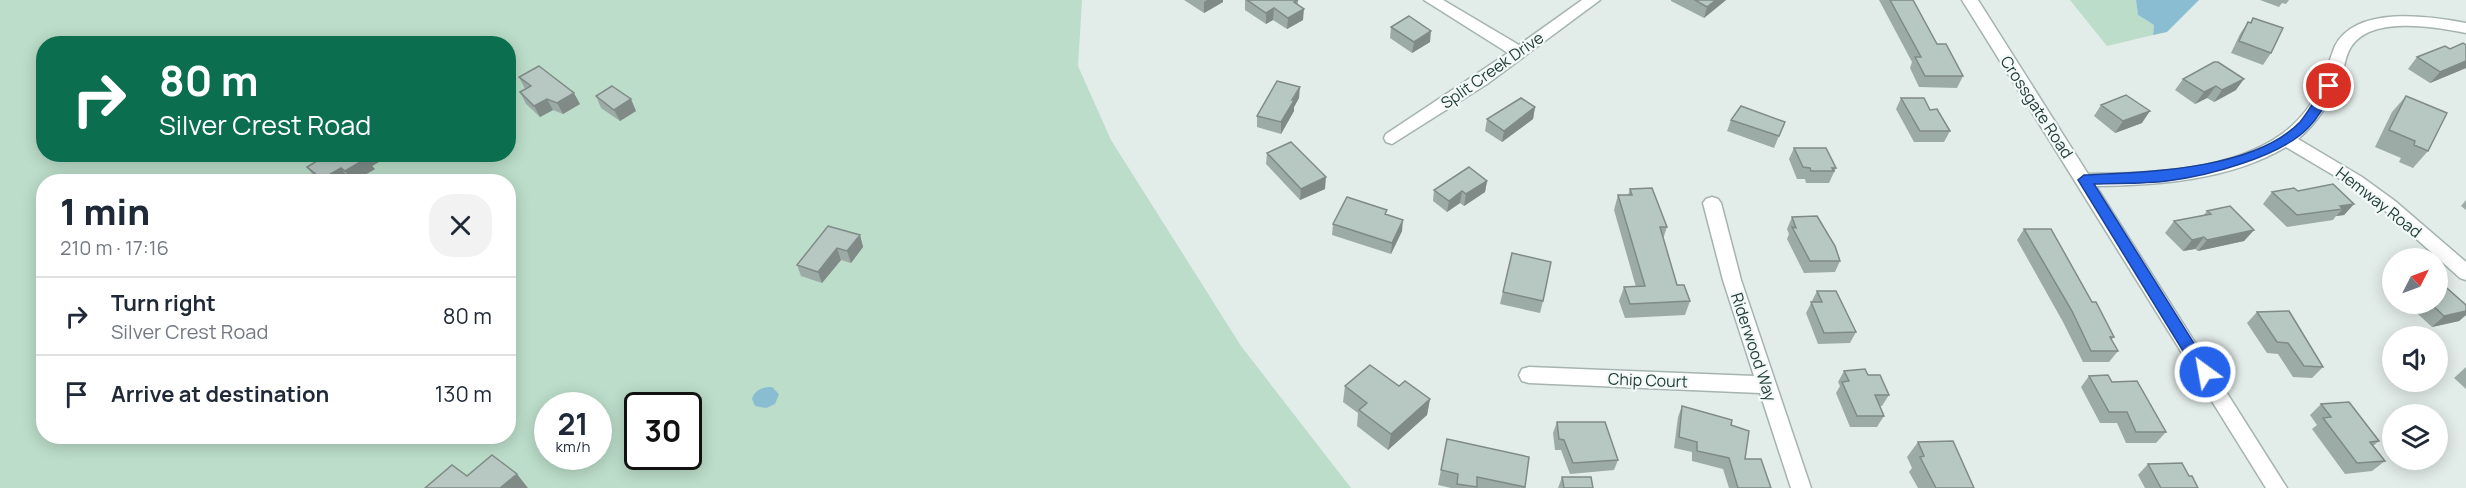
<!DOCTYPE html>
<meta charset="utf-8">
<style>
:root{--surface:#fff;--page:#f2f2f3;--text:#1f2937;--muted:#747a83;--line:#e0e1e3}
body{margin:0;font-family:Manrope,sans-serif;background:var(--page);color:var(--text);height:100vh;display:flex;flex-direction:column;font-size:22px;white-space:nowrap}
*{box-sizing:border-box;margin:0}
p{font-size:20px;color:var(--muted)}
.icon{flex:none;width:33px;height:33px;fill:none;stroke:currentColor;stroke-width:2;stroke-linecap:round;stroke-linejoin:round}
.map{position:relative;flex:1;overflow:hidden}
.panel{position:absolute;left:36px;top:174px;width:480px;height:270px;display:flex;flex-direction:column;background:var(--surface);border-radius:24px;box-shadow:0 3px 15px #0003}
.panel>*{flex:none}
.hud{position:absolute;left:36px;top:36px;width:480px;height:126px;border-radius:24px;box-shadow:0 3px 15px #0003;background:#0b6e4f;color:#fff;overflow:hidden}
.needle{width:39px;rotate:48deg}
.fabs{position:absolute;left:2382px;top:248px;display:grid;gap:12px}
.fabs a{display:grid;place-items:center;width:66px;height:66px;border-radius:50%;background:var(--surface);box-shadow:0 3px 15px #0003;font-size:30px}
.speed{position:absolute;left:534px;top:392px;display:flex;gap:12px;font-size:30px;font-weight:700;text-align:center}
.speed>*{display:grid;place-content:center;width:78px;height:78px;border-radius:50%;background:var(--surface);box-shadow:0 3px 15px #0003;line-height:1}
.speed small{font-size:15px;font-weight:400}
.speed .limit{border:3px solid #111;border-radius:9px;background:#fff;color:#111}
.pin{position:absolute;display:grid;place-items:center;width:51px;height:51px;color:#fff;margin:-26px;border:3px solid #fff;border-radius:50%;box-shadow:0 2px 6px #0007}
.me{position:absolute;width:66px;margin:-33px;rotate:328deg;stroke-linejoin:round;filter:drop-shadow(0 0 4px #0008)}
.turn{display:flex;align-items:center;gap:21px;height:126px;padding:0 24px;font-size:27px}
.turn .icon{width:78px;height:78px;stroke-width:2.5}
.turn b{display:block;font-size:42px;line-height:51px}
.round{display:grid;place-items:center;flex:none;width:63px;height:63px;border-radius:24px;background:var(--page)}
.overview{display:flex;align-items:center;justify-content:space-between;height:102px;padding:0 24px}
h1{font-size:36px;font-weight:800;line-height:45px}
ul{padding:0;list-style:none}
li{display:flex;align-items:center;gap:18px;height:78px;padding:0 24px;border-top:2px solid var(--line)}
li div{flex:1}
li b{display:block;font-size:22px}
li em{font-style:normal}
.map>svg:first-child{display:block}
.green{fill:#bbddc9;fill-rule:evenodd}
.water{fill:#8abdd1}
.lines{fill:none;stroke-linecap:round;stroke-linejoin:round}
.minor-casing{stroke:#a5b4b1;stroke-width:3}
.minor{fill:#fff;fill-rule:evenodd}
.wall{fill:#9daba7}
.shaded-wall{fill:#808b88}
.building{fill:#b7c7c2;stroke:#808b88;stroke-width:1.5}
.route{fill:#2563eb;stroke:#184099;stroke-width:1.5}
.labels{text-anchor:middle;stroke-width:4.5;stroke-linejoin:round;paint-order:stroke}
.street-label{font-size:16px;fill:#223d3a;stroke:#f3f9f7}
</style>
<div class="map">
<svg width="2466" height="488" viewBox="0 0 2466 488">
<rect width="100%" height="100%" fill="#e2ece9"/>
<!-- green -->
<path class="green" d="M0 0H1082L1078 66 1111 140 1241 346 1351 488H0ZM44 44H508V154H44ZM44 182H508V436H44ZM548 405H598V456H548ZM638 405H688V456H638Z
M2070 0H2136L2138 15 2154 25 2153 35 2107 46Z"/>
<!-- water -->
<path class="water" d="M2136 0H2199L2167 32 2153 35 2154 25 2138 15Z
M772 387 779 394 775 404 766 408 755 406 752 399C755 390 762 387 772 387Z"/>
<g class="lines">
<defs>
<path id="minor" d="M1424 0H1443L1519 45 1582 0H1600L1487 84 1392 144 1386 142 1384 138 1386 134 1508 53Z
M1962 0H1978L2088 174C2151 173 2229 172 2282 134 2303 119 2318 96 2326 72 2329 64 2331 55 2335 46 2356 5 2429 16 2466 23V33C2436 27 2371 15 2351 47 2346 54 2345 65 2342 73 2333 98 2318 122 2298 139L2362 177 2395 201 2466 262V280L2460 278 2383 209 2350 185 2286 147C2230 180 2160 185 2096 186L2287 488H2266Z
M1712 197 1718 199 1721 203 1741 280 1811 488H1791L1760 393 1529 383 1522 381 1519 375 1522 369 1529 367 1754 376 1723 280 1703 203 1706 199Z"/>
</defs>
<!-- minor casing -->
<use href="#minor" class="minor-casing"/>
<!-- minor -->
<use href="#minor" class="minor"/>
</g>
<!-- wall -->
<path class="wall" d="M1184 0H1223V2L1204 13Z
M1245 0H1298V5L1303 20 1287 29 1273 20 1266 24 1245 10Z
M1671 0H1726L1704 18 1671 1Z
M1879 0H1913L1937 44 1963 76 1957 88 1919 87 1910 68 1912 62Z
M2260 0H2289L2286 4 2282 3 2279 7Z
M2253 18 2271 53 2263 65 2231 53 2240 34 2248 22 2250 23Z
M1391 27 1430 42 1412 53 1390 38Z
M2466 45V68L2430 83 2408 69 2417 57Z
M519 77 580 104 563 114 553 110 540 117 526 104 520 92 525 89Z
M2183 79 2236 90 2214 102 2207 98 2195 104 2175 90Z
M596 96 636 111 620 121 601 108Z
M2406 96 2428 151 2413 168 2399 162 2401 158 2375 147 2392 112Z
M1299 98 1294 107V111L1281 134 1257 127V116Z
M1901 98 1930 110 1950 131 1944 142H1914L1896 109Z
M2101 105 2142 123 2115 133 2094 116Z
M1535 107 1533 119 1502 142 1485 131 1487 119Z
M1731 120 1785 122 1774 148 1727 131Z
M1794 148 1836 168 1829 183H1806L1805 179H1797L1789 159Z
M1267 153 1325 189 1300 200 1266 164Z
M322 154H390L391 155 372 166 375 169 354 182 349 179 345 182H319L315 178 307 167 324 157Z
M1487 181 1485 192 1464 206 1460 203 1447 212 1433 201 1434 190Z
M1630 189 1667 227 1663 239 1677 285 1690 301 1685 315 1625 318 1619 301 1624 287H1636L1614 210 1618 195H1628Z
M2298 191 2354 204 2344 215 2336 216 2333 220 2287 227 2263 204 2272 192Z
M2466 200V210L2461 206Z
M2207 211 2254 230 2244 241 2198 251 2195 249 2183 251 2165 233 2174 221 2203 216Z
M1386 215 1402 231 1391 254 1332 235 1333 224Z
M1792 217 1840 261 1835 272 1804 273 1787 239 1789 234 1787 229Z
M2024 229 2092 302 2114 337 2111 340 2118 351 2109 362H2083L2063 322 2017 240Z
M860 235 863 247 851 263 841 260 822 283 801 276 797 265Z
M1512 253 1543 301 1540 313 1500 304Z
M1817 291 1856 332 1850 343 1818 344 1806 313Z
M2406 303H2438L2466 305V315L2459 321 2432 327Z
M2257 312 2323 367 2312 378 2293 377 2278 354 2267 353 2247 323Z
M2466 367V389L2454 378Z
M1844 371 1868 375 1889 395 1882 406H1880L1884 416 1877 427H1850L1836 393 1840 386 1838 382Z
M2089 376 2112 382 2166 432 2156 443H2126L2117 423H2100L2081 387Z
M1345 386H1399L1430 399 1427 415 1388 450 1357 426 1358 413 1343 402Z
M2321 404 2379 441 2373 446 2385 461 2372 471 2345 474 2312 429 2317 425 2310 415Z
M1682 406 1731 425 1745 459 1771 488H1729L1723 469 1692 461V452L1674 448 1678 417Z
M1557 422 1618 460 1614 470 1570 474 1561 450H1555L1553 433Z
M1447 439 1529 457 1525 488H1451L1438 485Z
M1918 442 1974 488H1918L1909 472 1912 468 1907 457Z
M2148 464 2189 476 2198 488H2145L2138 475Z
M1562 477 1593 488H1558Z"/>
<!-- shaded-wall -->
<path class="shaded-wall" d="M1207 0H1223V2L1204 13V2Z
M1716 0H1726L1704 18 1707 7Z
M1274 8 1273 20 1266 24V13Z
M1304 9 1303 20 1287 29 1288 18Z
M1431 31 1430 42 1412 53 1414 42Z
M2466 61V68L2430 83 2440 72Z
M2244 79 2236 90 2214 102 2222 90Z
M2216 86 2207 98 2195 104 2204 92Z
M1300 87 1299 98 1294 107V111L1281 134V122Z
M574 93 580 104 563 114 557 103Z
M547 99 553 110 540 117 534 106Z
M631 99 636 111 620 121 614 110Z
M1535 107 1533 119 1502 142 1504 131Z
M2150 111 2142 123 2115 133 2123 121Z
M364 154 391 155 372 166 375 169 352 182 345 171Z
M341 168 349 179 345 182H323L322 179Z
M1326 177 1325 189 1300 200 1301 189Z
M1487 181 1485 192 1464 206 1466 194Z
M1462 191 1460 203 1447 212 1449 201Z
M2354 204 2344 215 2336 216 2343 209 2340 206Z
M1403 220 1402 231 1391 254 1392 243Z
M2254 230 2244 241 2198 251 2207 240Z
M860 235 863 247 851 263 847 251Z
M2204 237 2195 249 2183 251 2192 240Z
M837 248 841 260 822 283 818 272Z
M2466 311V315L2459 321 2432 327 2444 316Z
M1430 399 1427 415 1388 450 1391 434Z
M517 474 528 488H500Z"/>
<!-- building -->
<path class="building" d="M1247 0H1298L1294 2 1304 9 1288 18 1274 8 1266 13Z
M1695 0H1716L1707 7Z
M1890 0H1913L1937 44H1946L1963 76H1925L1915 57H1921Z
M1409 16 1431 31 1414 42 1391 27Z
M2253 18 2283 28 2271 53 2239 41 2248 22 2251 23Z
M2463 43 2466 45V61L2440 72 2417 57 2445 46 2450 49Z
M2214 62H2218L2244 79 2222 90 2216 86 2204 92 2183 79Z
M539 66 574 93 557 103 547 99 534 106 520 92 531 86 519 77Z
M1277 81 1300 87 1292 100 1295 99 1281 122 1257 116Z
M612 86 631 99 614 110 596 96Z
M2126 95 2150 111 2123 121 2101 105Z
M2406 96 2447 113 2428 151 2414 145 2415 141 2389 130Z
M1521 98 1535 107 1504 131 1487 119Z
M1901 98H1924L1930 110 1937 109 1950 131H1920Z
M1741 106 1785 122 1779 136 1731 120Z
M1291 142 1326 177 1301 189 1267 153Z
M1794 148H1826L1836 168H1832L1834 171H1811L1810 168 1803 167Z
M323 154H364L367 158 345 171 341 168 322 179 307 167 325 156Z
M1469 167 1487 181 1466 194 1462 191 1449 201 1434 190Z
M2333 184 2354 204 2340 206 2343 209 2297 215 2272 192 2294 188 2298 191Z
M1652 188 1667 227H1660L1677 285H1684L1690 301 1630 304 1624 287 1645 286 1618 195H1632L1630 189Z
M1347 197 1387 210 1385 214 1403 220 1392 243 1333 224Z
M2230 206 2254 230 2207 240 2204 237 2192 240 2174 221 2211 214 2207 211Z
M1817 216 1835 246 1840 261H1810L1792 227 1796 228 1792 217Z
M828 226 860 235 847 251 837 248 818 272 797 265Z
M2024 229H2051L2092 302H2096L2114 337H2110L2118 351H2091L2072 311Z
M1512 253 1551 262 1543 301 1503 292Z
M2438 282H2440L2466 305V311L2444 316 2430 303H2438Z
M1817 291H1836L1856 332 1824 333 1811 302H1822Z
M2289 311 2323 367 2304 366 2288 343 2277 342 2257 312Z
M1370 365 1399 386 1405 381 1430 399 1391 434 1359 410 1367 403 1345 386Z
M1865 369 1868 375H1880L1889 395H1875L1884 416H1857L1842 382 1849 381 1844 371Z
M2108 375 2112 382 2137 381 2166 432H2136L2127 412H2109L2089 376Z
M2349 402 2379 441 2370 442 2385 461 2357 463 2323 418 2331 417 2321 404Z
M1682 406 1732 420 1731 425 1749 431 1745 459H1761L1771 488H1738L1729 458 1697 451V442L1679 437Z
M1557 422H1605L1618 460 1573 463 1564 440 1559 439Z
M1447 439 1529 457 1525 487 1477 477V487L1457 484 1458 474 1441 470Z
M1953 441 1974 488H1936L1920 457 1924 456 1918 442Z
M492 455 517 474 500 488H425L452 465 467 476Z
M2182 463 2189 476H2192L2198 488H2161L2148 464Z
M1562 477H1591L1593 488H1564Z"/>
<!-- route -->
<path class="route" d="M2329 82 2335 86C2327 101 2320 116 2308 128 2280 157 2207 176 2167 181 2143 184 2118 183 2094 184L2212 372 2210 377H2199L2078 180 2084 175C2147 172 2254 170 2300 122 2310 110 2317 96 2325 83Z"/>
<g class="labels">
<!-- street labels -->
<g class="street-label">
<text transform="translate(1492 70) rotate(-35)" y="6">Split Creek Drive</text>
<text transform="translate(2037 107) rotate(57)" y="6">Crossgate Road</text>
<text transform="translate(2379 202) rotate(38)" y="6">Hemway Road</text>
<text transform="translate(1754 347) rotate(72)" y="6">Riderwood Way</text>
<text transform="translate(1648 380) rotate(2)" y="6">Chip Court</text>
</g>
</g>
</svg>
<div class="fabs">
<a><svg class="needle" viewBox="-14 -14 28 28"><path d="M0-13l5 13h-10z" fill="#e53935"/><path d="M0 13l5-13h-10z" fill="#747a83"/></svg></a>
<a><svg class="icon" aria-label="sound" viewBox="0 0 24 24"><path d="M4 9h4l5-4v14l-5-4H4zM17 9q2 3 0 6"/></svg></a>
<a><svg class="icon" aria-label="layers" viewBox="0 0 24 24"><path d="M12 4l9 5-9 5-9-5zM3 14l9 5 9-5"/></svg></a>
</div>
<div class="speed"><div>21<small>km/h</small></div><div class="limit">30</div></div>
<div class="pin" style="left:2329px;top:86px;background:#d93025"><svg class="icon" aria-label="arrive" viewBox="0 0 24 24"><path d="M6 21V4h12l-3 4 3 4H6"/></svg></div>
<svg class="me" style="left:2205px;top:372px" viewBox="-20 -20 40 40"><circle r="17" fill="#2563eb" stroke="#fff" stroke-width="3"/><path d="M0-11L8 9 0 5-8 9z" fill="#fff"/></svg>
<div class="hud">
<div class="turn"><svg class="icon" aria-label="right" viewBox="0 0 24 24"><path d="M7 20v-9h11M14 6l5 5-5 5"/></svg><div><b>80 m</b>Silver Crest Road</div></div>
</div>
<section class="panel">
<div class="overview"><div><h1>1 min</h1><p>210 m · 17:16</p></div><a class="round"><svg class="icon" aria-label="close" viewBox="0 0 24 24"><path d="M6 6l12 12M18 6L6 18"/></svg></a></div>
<ul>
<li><svg class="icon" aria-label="right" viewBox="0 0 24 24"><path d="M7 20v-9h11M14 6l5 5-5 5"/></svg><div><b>Turn right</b><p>Silver Crest Road</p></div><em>80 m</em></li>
<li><svg class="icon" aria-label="arrive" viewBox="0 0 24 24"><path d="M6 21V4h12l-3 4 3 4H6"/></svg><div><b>Arrive at destination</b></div><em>130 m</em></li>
</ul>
</section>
</div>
